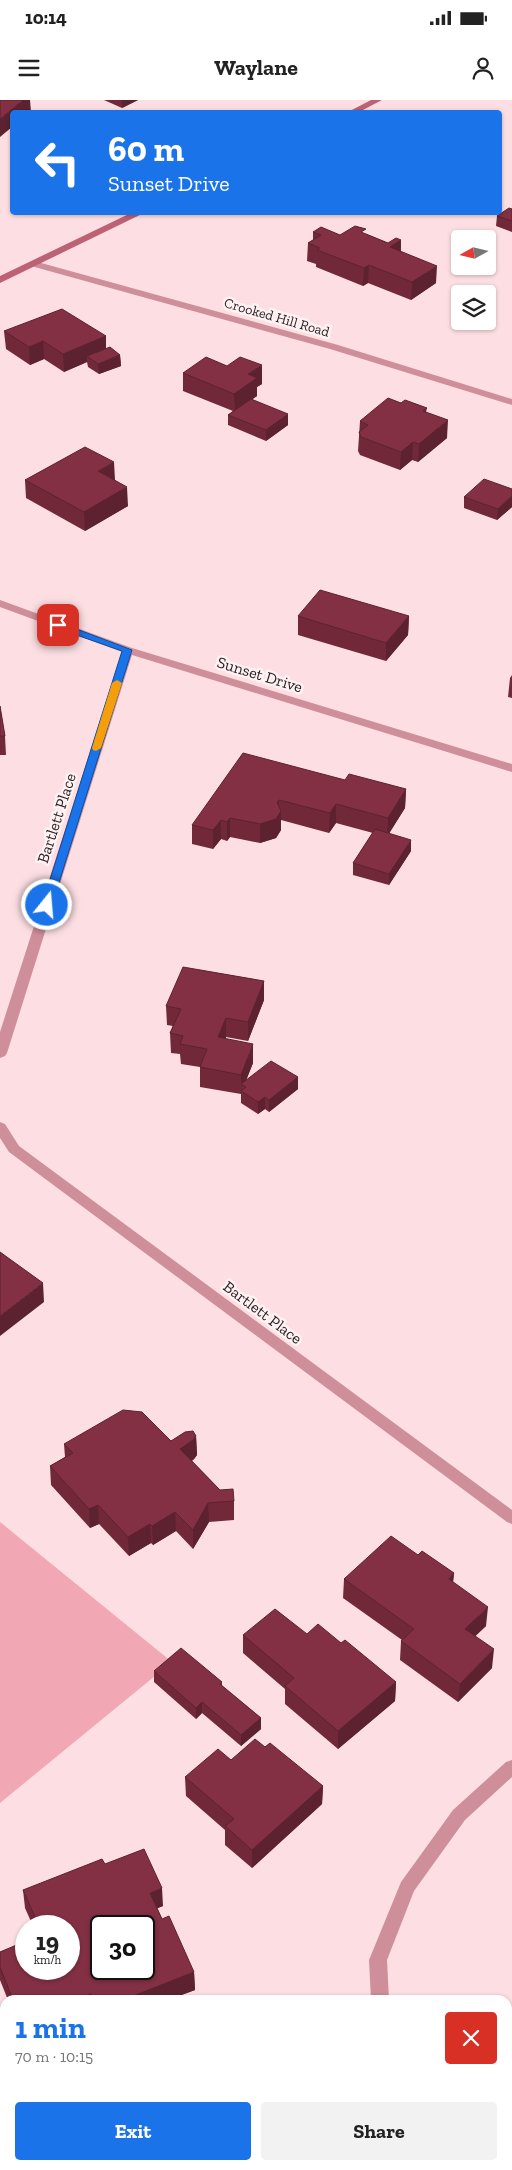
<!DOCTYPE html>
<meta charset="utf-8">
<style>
:root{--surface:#fff;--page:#f2f2f2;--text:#222;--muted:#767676;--accent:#1a73e8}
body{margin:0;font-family:"Zilla Slab",serif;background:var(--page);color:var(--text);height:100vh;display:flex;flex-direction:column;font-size:19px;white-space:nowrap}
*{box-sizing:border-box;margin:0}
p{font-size:16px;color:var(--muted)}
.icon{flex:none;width:28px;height:28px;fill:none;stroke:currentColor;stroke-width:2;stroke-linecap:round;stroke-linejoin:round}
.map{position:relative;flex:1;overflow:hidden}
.drawer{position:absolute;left:0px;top:1895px;width:512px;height:175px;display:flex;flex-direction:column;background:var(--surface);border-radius:15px 15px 0 0;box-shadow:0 1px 4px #0004}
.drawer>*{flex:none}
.top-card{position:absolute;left:10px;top:10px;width:492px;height:105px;border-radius:5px;box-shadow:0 1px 4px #0004;background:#1a73e8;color:#fff;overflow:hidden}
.needle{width:32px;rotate:262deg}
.fabs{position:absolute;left:451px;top:130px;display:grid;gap:10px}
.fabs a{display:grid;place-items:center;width:45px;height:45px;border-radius:5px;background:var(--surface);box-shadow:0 1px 4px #0004;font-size:25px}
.speed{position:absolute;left:15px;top:1815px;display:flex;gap:10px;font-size:25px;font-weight:700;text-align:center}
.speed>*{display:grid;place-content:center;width:65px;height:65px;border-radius:50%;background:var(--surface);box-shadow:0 1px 4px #0004;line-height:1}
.speed small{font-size:12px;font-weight:400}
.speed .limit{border:2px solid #111;border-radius:8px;background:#fff;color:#111}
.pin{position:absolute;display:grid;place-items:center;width:42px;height:42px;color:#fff;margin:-21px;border-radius:10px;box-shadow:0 2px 8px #0006}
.me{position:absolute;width:55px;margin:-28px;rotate:17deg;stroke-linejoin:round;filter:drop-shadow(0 0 4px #0008)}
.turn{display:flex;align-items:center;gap:18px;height:105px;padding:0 15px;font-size:22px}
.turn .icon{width:65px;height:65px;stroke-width:2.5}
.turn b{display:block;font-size:35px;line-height:42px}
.round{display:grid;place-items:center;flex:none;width:52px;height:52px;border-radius:5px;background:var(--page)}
.overview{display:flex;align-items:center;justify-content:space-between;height:85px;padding:0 15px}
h1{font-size:30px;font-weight:800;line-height:38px;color:var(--accent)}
.action{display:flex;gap:10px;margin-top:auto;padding:10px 15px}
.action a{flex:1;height:58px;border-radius:5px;background:var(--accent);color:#fff;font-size:20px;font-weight:800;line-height:58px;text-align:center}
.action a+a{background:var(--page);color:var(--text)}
.status{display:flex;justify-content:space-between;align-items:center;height:35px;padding:0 25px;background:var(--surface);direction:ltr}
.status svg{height:14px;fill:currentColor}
header{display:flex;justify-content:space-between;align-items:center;height:65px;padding:0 15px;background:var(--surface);font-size:22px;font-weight:800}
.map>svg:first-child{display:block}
.green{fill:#f2a7b4}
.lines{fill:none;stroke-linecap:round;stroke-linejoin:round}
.minor{fill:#cf8f9a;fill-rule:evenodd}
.secondary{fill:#bd6174;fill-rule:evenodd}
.wall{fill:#71293a}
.shaded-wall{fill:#5c2230}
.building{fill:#833044;stroke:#5c2230;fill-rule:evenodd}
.route{fill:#1a73e8;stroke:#114b97}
.slow{fill:#f59e0b}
.labels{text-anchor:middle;stroke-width:5;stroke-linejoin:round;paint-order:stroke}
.far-street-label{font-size:14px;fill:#281d1f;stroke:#fef2f3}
.street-label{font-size:16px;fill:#281d1f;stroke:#fef2f3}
</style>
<div class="status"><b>10:14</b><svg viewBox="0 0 49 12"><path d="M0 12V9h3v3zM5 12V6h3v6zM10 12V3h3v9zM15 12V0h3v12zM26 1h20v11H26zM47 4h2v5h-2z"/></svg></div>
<header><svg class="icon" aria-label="menu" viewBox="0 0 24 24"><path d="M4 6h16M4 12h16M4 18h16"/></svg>Waylane<svg class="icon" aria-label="person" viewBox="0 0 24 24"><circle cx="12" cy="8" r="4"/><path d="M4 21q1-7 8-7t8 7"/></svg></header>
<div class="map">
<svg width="512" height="2070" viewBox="0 0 512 2070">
<rect width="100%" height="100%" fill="#fddfe3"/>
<!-- green -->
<path class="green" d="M0 1422 172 1562 0 1703Z"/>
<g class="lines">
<!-- minor -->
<path class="minor" d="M34 161 338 245 512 299V305L330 249 31 166V162Z
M0 500 132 548 512 664V672L132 555 7 953 5 956 0 958V932L122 552 0 507Z
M0 1022 5 1024 19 1046 512 1410V1424L507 1422 9 1052 0 1038Z
M512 1660V1677L465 1720 414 1791 387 1860 389 1900H371L369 1860 401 1782 453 1710 506 1662Z
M415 2065H433L435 2070H417Z"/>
<!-- secondary -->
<path class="secondary" d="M371 0H382L359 12H348Z
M133 112H146L0 183V176Z"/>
</g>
<!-- wall -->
<path class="wall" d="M104 0H138L122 8Z
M512 109V132L496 126 497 116Z
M313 132 340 135 366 134 388 143 401 140V152L436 183 411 200 368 183 363 186 316 167V164L307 161 308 143 313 140Z
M4 231 106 236V249L120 255 121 266 99 274 88 267 87 262 64 272 44 259 30 265 6 249Z
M227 266 262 284 257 287V296L252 299 288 325 266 341 228 325V315L233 311 183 291V273Z
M401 303 427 308 426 312 447 338 418 362 412 360 400 370 360 355 358 351 360 321Z
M25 380H115L128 406 85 431 26 398Z
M512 389V407L497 420 464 408V397Z
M298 516H409L408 535 386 561 298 535Z
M512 575V598L508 597 510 578Z
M0 606 5 636 6 655H0Z
M345 680 406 689 405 708 389 733 411 751 389 785 353 775V763L373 733 336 723 329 733 281 720V730L276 738 260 743 230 737 227 741 221 739 213 749 192 744V725Z
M264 881V900L248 941 226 937V939L253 963 246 980 298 977V989L269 1012 265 1009 258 1014 241 1003V994L200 987V967L181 964 180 954 171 953 170 933 173 926 167 925 166 906Z
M196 1336 197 1355 194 1359 192 1361 220 1390 234 1401V1420L209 1422 193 1449 176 1431 153 1445 151 1443 129 1456 99 1424 90 1428 51 1385 50 1366 65 1357 64 1344 171 1341Z
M418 1455 454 1473 453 1482 486 1526 475 1536 492 1568 458 1602 400 1560 401 1541 402 1540 343 1498 344 1479Z
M307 1534 396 1582 395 1601 338 1649 285 1604V1589L243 1553V1535Z
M154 1571 222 1582V1586L261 1618V1629L241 1646 202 1613 196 1619 154 1582Z
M265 1647 323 1686 322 1704 252 1768 225 1745V1730L186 1696 185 1677Z
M105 1764 163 1806 157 1808 162 1819 194 1872 195 1890 168 1900H8L0 1880V1852L69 1826H33L25 1808 23 1790Z"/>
<!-- shaded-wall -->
<path class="shaded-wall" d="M23 0H30L31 12H12V27L0 37V19Z
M122 0H138L122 8Z
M401 140 400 158 390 147Z
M369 165 368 183 363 186 364 168Z
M437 166 436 183 411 200 412 182Z
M106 236V254L87 256V262L64 272 63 254Z
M43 241 44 259 30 265 29 247Z
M120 255 121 266 99 274 98 264Z
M262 265V284L257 287V296L235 312 234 294 248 274Z
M288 314V325L266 341V330Z
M448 320 447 338 418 362 419 344Z
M413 342 412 360 400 370 401 352Z
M114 362 115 380 98 390V371Z
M127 387 128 406 85 431 84 412Z
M512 396V407L497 420 498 409Z
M409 516 408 535 386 561V543Z
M406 689 405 708 387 737 388 718Z
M279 700V715L281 711V730L276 738 260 743V724Z
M336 704V723L329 733 330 713Z
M230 718V737L227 741V722Z
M221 720V739L213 749V730Z
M411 740V751L389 785V774Z
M264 881V900L248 941V922Z
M226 918V937L218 957V937Z
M253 944V963L244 986 241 984V994V975Z
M298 977V989L269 1012V1000Z
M265 997V1009L258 1014V1002Z
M43 1183 44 1202 0 1236V1216Z
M196 1336 197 1355 194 1359 181 1368 180 1349Z
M208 1403 209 1422 193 1449V1430Z
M98 1405 99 1424 90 1428 89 1409Z
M175 1412 176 1431 153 1445 152 1426Z
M150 1424 151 1443 129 1456 128 1437Z
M454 1473 452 1492 449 1479Z
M488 1507 486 1526 463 1548 465 1529Z
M494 1549 492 1568 458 1602 460 1584Z
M396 1582 395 1601 338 1649V1631Z
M202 1602V1613L196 1619V1608Z
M261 1618V1629L241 1646V1635Z
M323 1686 322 1704 252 1768V1750Z
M162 1788 163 1806 151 1811 150 1793Z
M194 1872 195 1890 168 1900H123Z
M91 1894V1900H74Z"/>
<!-- building -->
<path class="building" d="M0 0H23L0 19Z
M509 108 512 109V121L497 116Z
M355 126 366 129 361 132 388 143 396 138 401 140 390 147 437 166 412 182 369 165 364 168 317 150 320 148 308 143 321 135 313 132 321 127 340 135Z
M62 209 106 236 63 254 43 241 29 247 4 231Z
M110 247 120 255 98 264 87 256Z
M206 257 227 266 240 257 262 265 248 274 257 278 234 294 183 273Z
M388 298 401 303 405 300 427 308 423 311 448 320 419 344 413 342 401 352 361 337 359 332 368 325 360 321Z
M251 299 288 314 266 330 228 315Z
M85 347 114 362 98 371 127 387 84 412 25 380Z
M484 379 512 389V396L498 409 464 397Z
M320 490 409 516 386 543 298 516Z
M0 606 5 636H0Z
M243 653 345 680 349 674 406 689 388 718 336 704 330 713 279 700 277 702 281 711 276 719 260 724 230 718 227 722 221 720 213 730 192 725Z
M375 729 411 740 389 774 353 763Z
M183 867 264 881 248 922 226 918 218 937 253 944 241 975 200 967 207 949 180 944 183 936 170 933 181 909 166 906Z
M271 961 298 977 269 1000 265 997 258 1002 241 991 246 987 241 984Z
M0 1152 43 1183 0 1216Z
M123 1310 142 1312 171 1341 185 1332 193 1331 196 1336 193 1340 180 1349 220 1390 233 1389 234 1401 208 1403 193 1430 175 1412 152 1426 150 1424 128 1437 98 1405 89 1409 50 1366 73 1353 64 1344Z
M391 1436 418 1455 422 1451 454 1473 449 1479 488 1507 465 1529 494 1549 460 1584 401 1541 414 1529 344 1479Z
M275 1509 307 1534 318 1524 341 1543 345 1540 396 1582 338 1631 285 1586 294 1578 243 1535Z
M181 1548 222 1582 220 1584 261 1618 241 1635 202 1602 196 1608 154 1571Z
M255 1639 265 1647 270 1643 323 1686 252 1750 225 1726 234 1719 185 1677 218 1649 231 1660Z
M144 1749 162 1788 150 1793 162 1819 169 1816 194 1872 123 1900H93L91 1894 74 1900H13L0 1867V1852L26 1841V1869H69V1826H39L23 1790 102 1759 105 1764ZM101 1826H144V1869H101Z
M218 2065H300L302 2070H205Z"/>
<!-- route -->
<path class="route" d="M58 522 132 550 52 805 47 808 42 805 122 551 54 527 53 525Z"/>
<!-- slow -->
<path class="slow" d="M117 580 122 583 101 648 96 651 93 650 92 648 112 583Z"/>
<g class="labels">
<!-- far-street labels -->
<g class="far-street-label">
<text transform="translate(277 217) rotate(16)" y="5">Crooked Hill Road</text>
</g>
<!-- street labels -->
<g class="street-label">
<text transform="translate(260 574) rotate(17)" y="6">Sunset Drive</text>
<text transform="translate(56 718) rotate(-72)" y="6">Bartlett Place</text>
<text transform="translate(263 1212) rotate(37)" y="6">Bartlett Place</text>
</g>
</g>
</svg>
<div class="fabs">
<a><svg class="needle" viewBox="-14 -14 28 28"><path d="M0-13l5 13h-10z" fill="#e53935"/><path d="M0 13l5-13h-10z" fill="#767676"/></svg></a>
<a><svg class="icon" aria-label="layers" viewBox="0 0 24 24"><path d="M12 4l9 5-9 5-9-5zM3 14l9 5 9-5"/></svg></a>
</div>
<div class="speed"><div>19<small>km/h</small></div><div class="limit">30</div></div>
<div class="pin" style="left:58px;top:525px;background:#d93025"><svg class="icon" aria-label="arrive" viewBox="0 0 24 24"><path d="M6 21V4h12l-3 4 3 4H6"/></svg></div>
<svg class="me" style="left:47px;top:805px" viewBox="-20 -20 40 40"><circle r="17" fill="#1a73e8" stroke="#fff" stroke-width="3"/><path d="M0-11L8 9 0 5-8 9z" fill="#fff"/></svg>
<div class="top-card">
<div class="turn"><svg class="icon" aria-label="left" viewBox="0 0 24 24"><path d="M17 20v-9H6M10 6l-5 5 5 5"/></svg><div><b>60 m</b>Sunset Drive</div></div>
</div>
<section class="drawer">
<div class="overview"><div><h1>1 min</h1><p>70 m · 10:15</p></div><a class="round" style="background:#d93025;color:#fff"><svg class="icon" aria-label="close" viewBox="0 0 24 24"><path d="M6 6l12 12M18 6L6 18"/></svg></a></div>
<div class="action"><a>Exit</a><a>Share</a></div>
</section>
</div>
